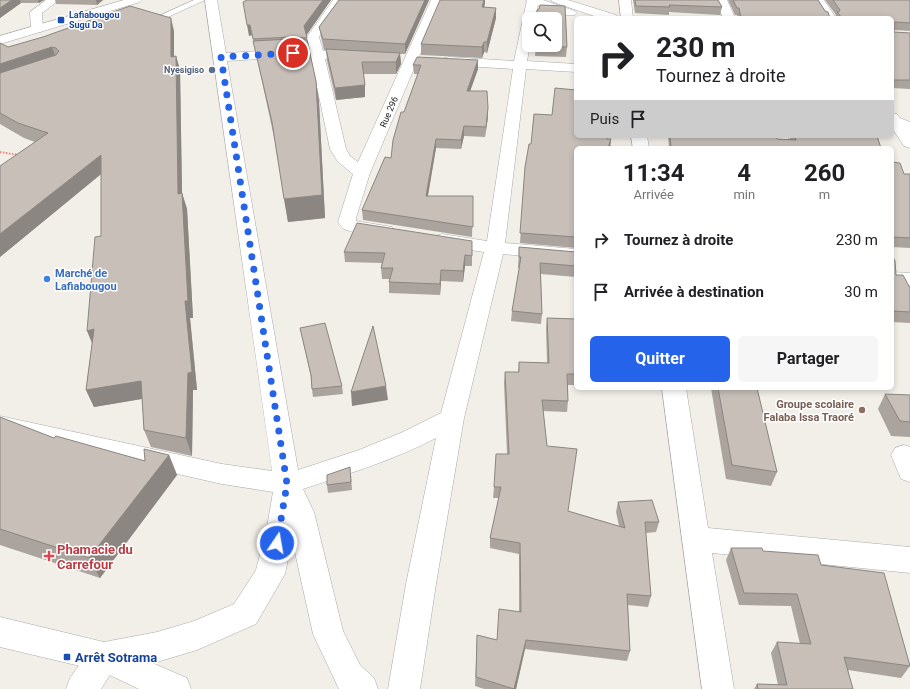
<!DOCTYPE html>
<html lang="fr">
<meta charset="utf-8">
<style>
:root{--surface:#fff;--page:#f6f6f6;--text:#202124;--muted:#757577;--accent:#2563eb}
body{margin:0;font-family:Roboto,sans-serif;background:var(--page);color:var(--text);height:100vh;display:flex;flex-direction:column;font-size:15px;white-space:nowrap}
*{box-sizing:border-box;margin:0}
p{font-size:13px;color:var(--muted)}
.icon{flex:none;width:22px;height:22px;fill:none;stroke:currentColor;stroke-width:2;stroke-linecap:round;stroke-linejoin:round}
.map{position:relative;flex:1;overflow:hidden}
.details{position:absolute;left:574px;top:146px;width:320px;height:244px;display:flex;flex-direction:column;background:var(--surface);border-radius:6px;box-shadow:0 2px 6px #0003}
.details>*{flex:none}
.banner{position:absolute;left:574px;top:16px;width:320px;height:122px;border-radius:6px;box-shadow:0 2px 6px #0003;background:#fff;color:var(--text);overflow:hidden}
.tools{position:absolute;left:522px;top:12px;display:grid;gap:8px}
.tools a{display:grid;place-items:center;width:40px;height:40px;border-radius:6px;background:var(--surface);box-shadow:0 2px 6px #0003;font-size:20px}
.pin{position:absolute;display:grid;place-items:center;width:34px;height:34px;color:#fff;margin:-17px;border:2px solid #fff;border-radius:50%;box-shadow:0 1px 4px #0007}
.me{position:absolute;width:44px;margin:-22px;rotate:12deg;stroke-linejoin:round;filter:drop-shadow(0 0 3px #0008)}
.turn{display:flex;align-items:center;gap:14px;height:84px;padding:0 16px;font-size:18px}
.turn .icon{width:52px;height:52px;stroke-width:2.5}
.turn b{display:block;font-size:28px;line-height:34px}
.then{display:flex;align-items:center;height:38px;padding:0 16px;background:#0003;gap:8px;font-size:15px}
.eta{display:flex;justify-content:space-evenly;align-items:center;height:68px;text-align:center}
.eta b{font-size:24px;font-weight:700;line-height:28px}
.button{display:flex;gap:8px;margin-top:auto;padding:8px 16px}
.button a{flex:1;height:46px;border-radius:6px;background:var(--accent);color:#fff;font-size:16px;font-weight:700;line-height:46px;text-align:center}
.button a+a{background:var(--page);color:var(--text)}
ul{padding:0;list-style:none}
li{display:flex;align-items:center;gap:12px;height:52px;padding:0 16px}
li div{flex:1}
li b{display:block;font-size:15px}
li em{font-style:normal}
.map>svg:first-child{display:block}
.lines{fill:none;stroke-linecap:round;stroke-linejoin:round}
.service-casing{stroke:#a9a9a9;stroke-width:1}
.minor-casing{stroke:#a9a9a9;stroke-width:1}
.tertiary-casing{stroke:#a9a9a9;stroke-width:1}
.path{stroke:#fa8072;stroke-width:2;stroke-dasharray:1.5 1.5;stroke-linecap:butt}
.service{fill:#fff;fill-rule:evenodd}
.minor{fill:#fff;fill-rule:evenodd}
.tertiary{fill:#fff;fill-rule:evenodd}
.wall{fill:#aba49e}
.shaded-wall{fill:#8b8681}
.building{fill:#c7bfb8;stroke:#8b8681}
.route{stroke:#2563eb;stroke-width:7;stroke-dasharray:0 12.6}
.transit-dot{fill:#1a4fb4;stroke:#fff;stroke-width:1.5}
.service-dot{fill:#5c6f8a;stroke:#fff;stroke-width:1.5}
.shop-dot{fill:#3f7fe0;stroke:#fff;stroke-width:1.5}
.education-dot{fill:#8d6e63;stroke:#fff;stroke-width:1.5}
.health-dot{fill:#e0444e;stroke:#fff;stroke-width:1.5}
.labels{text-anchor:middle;stroke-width:3;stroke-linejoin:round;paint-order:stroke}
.far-transit-label{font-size:9px;font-weight:bold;fill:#164399;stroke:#fff;text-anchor:start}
.far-service-label{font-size:9px;font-weight:bold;fill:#4e5e75;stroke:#fff;text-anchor:end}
.far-street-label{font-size:9px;fill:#222;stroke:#fff}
.shop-label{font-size:11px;font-weight:bold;fill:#366cbe;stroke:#fff;text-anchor:start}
.education-label{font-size:11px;font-weight:bold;fill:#785e54;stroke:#fff;text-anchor:end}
.near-health-label{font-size:13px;font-weight:bold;fill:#be3a42;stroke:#fff;text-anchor:start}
.near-transit-label{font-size:13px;font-weight:bold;fill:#164399;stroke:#fff;text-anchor:start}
</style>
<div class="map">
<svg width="910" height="689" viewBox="0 0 910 689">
<rect width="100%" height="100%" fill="#f2efe9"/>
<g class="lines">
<defs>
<path id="service" d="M194 0H205L168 17H165L161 15Z"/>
<path id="minor" d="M46 0H59L42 13 43 29 41 32H33L31 29 30 12Z
M205 0H217L226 53 293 49 310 50 307 37 309 34 333 0H345L319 37 323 51 356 53 361 54 363 57 361 60 356 61 325 59 346 149 350 156 358 162 431 0H443L370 173 356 218V221L392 227 394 231 392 235C383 237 352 233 344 229 342 228 340 224 338 222L353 174 338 162 330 149 311 58 293 57 227 61 298 470 359 450 403 432 441 413 484 252 442 246 435 244 433 240 435 236 442 234 487 241 513 69 449 65 444 64 442 61 444 58 449 57 514 61 527 0H539L535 19H529V45H530L527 61 576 64V72L526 69 505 243 576 249V261L503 254 464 418 436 584 420 689H388L406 584 436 438C394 460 348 474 303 489L314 512 343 631 360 665 374 678 378 689H339L338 687 313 634 292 539 285 574 256 624 197 650 157 662 113 670 101 689H66L70 678 93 646 104 642 157 632 194 621 234 604 256 570 267 527 273 492 222 484 0 434V416L222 464 272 471Z
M619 0H631L633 18H621Z
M715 0H727L735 18H723Z
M812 0H824L836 18H824Z
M892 113 897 114 910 132V148L904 146 892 128Z
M631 136H647L649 148H633Z
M771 136H787L792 148H776Z
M892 272 910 273V285L892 284Z
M662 388H686L708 528 910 547V573L712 553 734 689H702Z
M904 445 910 447V482L901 479 891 455 895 448Z"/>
<path id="tertiary" d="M124 0H142L140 2 0 44V36Z
M526 0H543L575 11 577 13 575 15H567L528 2Z
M551 0H568L616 15 618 18H600L553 2Z
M892 115 910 122V132L892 125Z
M0 617 104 642 187 678 191 689H139L101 671 0 647Z"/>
</defs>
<!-- service casing -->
<use href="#service" class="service-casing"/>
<!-- minor casing -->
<use href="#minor" class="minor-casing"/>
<!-- tertiary casing -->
<use href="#tertiary" class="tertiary-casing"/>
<!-- path -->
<path class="path" d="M0 152 19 155"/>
<!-- service -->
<use href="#service" class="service"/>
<!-- minor -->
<use href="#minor" class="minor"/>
<!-- tertiary -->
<use href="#tertiary" class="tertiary"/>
</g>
<!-- wall -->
<path class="wall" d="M0 0H44L39 3H21L0 18Z
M55 0H103L97 5 56 4Z
M247 0H331L306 35 316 81 319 102 325 218 288 222 275 142 252 35 249 36Z
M339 0H429L405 54H400L401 64 396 74H364L365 97 336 100 327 61 326 50H324L321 37 319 27Z
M633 0H718L722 7 720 15 669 12V15L635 13Z
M728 0H818L830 18H738L737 15H735Z
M825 0H910V31L894 30V32L910 33V89L892 88V18H835L836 15Z
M485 3 484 7 496 18 487 53 484 52 482 58 421 55V44Z
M540 5 565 6 567 47 566 57 535 56 536 45H555V19H536L537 10 539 9Z
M174 31V56H176L180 70 182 193 187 209 193 318H190L197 390H193L192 456 151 447 144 430 142 399 94 407 86 390 92 343 101 236V174L0 257V166L35 142 24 138 0 124V43L8 47Z
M478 60V69L470 91 488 108V117L485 137 464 136 461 149 436 148 428 196H473L472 237 363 220 362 210 391 158 404 112 418 74H414L413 65Z
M555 88 576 90V136H607V139H611L610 148H576V248L520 243 525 167 529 144H531L534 114 552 115Z
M668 136H776L777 139H790L789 136H877L881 148H669Z
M892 162 904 174H910V248L892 247Z
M472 241V266H465L463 282 441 281 440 295 389 293V282L390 279H382L381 268 382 263 345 262 344 252Z
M519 247 576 252V277L541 274 542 314 541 324 511 321 512 311 519 268H518Z
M892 255 896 275 910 288V323L892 322Z
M547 318 576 319V385H568V401L567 412 543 411 547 446 568 511 619 526 616 512 618 502 659 522 656 532 646 533 651 596 648 607 628 605 630 651 627 661 525 649 516 689H484L475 686 477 635 497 640 519 611V554L490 548V538L499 498H493L494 487 507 454 504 383 505 372H518L519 362 547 363 546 328Z
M300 328 342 386 343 394 313 397 312 389 311 377Z
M711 388H757L777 472 771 486 726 479Z
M885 394 910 395V437L891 436 878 409Z
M0 417 54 438 145 461 169 455 177 475 100 578 0 545Z
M351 475 352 490 328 493 327 485Z
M731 548 763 551 821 565 910 666 901 678 848 670 853 689H754L757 684 778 685 771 653 777 642 800 644 791 606 739 605 726 560Z"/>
<!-- shaded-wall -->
<path class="shaded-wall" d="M12 0H20L21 3 0 18V8Z
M38 0H44L39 3Z
M96 0H103L97 5Z
M323 0H331L306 36 304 26Z
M425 0H429L405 54V44Z
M484 0H485V3L482 17V7Z
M496 8V18L487 53V42Z
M171 18 174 31V71L171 57Z
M247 25H250L252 35 249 36Z
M484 42V52L482 58V47Z
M52 47 57 61 0 80V64Z
M400 53 401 64 396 74V62Z
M176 56 180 70 182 193 187 209 193 318H190L197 390H193L192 456 186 438 185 301 178 194Z
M478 60V69L467 100V91Z
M316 81 319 102 325 218 288 222 284 199Z
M365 85V97L336 100 335 88Z
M488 108V117L485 137 486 127Z
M464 126V136L461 149V140Z
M436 139V148L426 206V196Z
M611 139 610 148H608Z
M101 155 106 170 0 257V234Z
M465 255V266L463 282V271Z
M441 270V281L440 295V284Z
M94 329V348L87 331Z
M141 381 147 398 94 407 86 390Z
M386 386 388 400 352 406 351 392Z
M169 455 177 475 100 578 89 558Z
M526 640 525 649 516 689H514Z"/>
<!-- building -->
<path class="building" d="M0 0H12L0 8Z
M247 0H323L304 26 307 38 291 37 253 39 250 25H247L243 2Z
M339 0H425L405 44 323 39 319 27Z
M440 0H484L482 7 496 8 487 42H484L482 47 421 44Z
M635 0H718L722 7 669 5 670 7 636 6Z
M733 0H818L825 11 828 12 830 18H741L739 8H737Z
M833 0H910V23L894 22V32L910 33V80H894L892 77V18H842L837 12H839L840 10Z
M540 5 565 6 567 47 536 46V45H555V19H537V10L539 9Z
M130 6 171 18V57L176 56 178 194 182 193 188 301H185L192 372 188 373 186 438 144 430 141 381 86 390 94 329 87 331 95 237 101 236V155L0 234V166L48 133 18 123 0 113V73L56 55 59 51 56 48 52 47 0 64V43L8 47 43 37Z
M290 39 307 40 316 81 322 195 284 199 272 122 253 41Z
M326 49 400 53 396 62H362L365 85 335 88Z
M417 57 478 60 467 91H487L488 108 486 127 464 126 461 140 436 139 426 196H473V227L362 210 385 157 391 158 393 140 401 112H404L421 65H413Z
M555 88 576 90V136H607V139H611L608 148H576V237L520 233 525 167 529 144H531L534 114 552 115Z
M670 136H776L777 139 796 140 795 136H877L881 148H771L751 147V148H671Z
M892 162 900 163 904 174H910V238L892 237Z
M357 223 472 241V256L465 255 463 271 441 270 440 284 389 282 393 268H381L385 253 344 252Z
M519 247 576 252V266L540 263 542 314 512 311 521 257H519Z
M892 255 895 261 896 275H903L910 288V312L892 311Z
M547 318 576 319V374H567L568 401 542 400 547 446 577 449 568 511 625 528 618 502 652 500 659 522H645L651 596 627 594 630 651 526 640 514 689 476 677 477 635 497 640 499 609 521 612 520 543 490 538 501 487H494L496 454H509L505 372H519V362L549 363Z
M325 323 342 386 312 389 311 375 300 328Z
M373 326 386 386 351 392Z
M718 388H757L777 472 732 465Z
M885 394 910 395V422L900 421Z
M0 417 54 438 56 436 145 461 144 449 169 455 89 558 0 529Z
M350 467 351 482 327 485V475Z
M731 548H762L763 551 818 555 821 565 884 573 910 666 844 657 853 689H758L757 684 787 685 777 642 811 644 797 594 744 593Z"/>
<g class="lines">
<!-- route -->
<path class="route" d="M277 543 287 484 221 57 293 53"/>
</g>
<!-- markers -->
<g class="transit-dot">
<rect x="57" y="16" width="8" height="8" rx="2"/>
<rect x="63" y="653" width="8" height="8" rx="2"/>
</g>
<circle class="service-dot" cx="212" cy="70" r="4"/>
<circle class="shop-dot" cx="47" cy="279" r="4"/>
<circle class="education-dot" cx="862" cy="410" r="4"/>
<path class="health-dot" d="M47 550h4v4h4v4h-4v4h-4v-4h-4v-4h4z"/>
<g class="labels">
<!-- far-transit labels -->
<g class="far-transit-label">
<text x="69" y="18">Lafiabougou<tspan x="69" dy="10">Sugu Da</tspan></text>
</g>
<!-- far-service labels -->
<g class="far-service-label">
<text x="204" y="73">Nyesigiso</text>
</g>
<!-- far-street labels -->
<g class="far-street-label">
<text transform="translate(389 112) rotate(-67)" y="3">Rue 296</text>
</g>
<!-- shop labels -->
<g class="shop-label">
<text x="55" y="277">Marché de<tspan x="55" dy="13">Lafiabougou</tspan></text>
</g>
<!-- education labels -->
<g class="education-label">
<text x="854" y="408">Groupe scolaire<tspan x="854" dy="13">Falaba Issa Traoré</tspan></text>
</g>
<!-- near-health labels -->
<g class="near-health-label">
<text x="57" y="554">Phamacie du<tspan x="57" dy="15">Carrefour</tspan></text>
</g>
<!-- near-transit labels -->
<g class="near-transit-label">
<text x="75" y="662">Arrêt Sotrama</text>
</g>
</g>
</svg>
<div class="tools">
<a><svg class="icon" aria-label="search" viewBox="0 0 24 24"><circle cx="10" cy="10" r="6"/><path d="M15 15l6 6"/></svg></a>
</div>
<div class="pin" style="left:293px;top:53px;background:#d93025"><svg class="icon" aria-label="arrive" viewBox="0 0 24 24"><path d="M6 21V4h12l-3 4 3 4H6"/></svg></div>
<svg class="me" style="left:277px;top:543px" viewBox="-20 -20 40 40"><circle r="17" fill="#2563eb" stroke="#fff" stroke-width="3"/><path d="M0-11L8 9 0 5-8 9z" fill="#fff"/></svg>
<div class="banner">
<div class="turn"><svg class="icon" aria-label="right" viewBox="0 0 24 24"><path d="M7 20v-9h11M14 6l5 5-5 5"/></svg><div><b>230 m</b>Tournez à droite</div></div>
<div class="then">Puis<svg class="icon" aria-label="arrive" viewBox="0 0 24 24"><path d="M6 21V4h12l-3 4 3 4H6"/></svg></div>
</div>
<section class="details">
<div class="eta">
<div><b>11:34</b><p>Arrivée</p></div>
<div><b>4</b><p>min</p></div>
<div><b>260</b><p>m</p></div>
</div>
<ul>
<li><svg class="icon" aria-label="right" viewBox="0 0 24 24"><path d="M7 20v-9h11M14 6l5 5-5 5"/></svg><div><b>Tournez à droite</b></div><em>230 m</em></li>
<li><svg class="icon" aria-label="arrive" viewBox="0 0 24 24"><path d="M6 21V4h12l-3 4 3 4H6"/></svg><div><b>Arrivée à destination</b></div><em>30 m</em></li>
</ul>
<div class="button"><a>Quitter</a><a>Partager</a></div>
</section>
</div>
